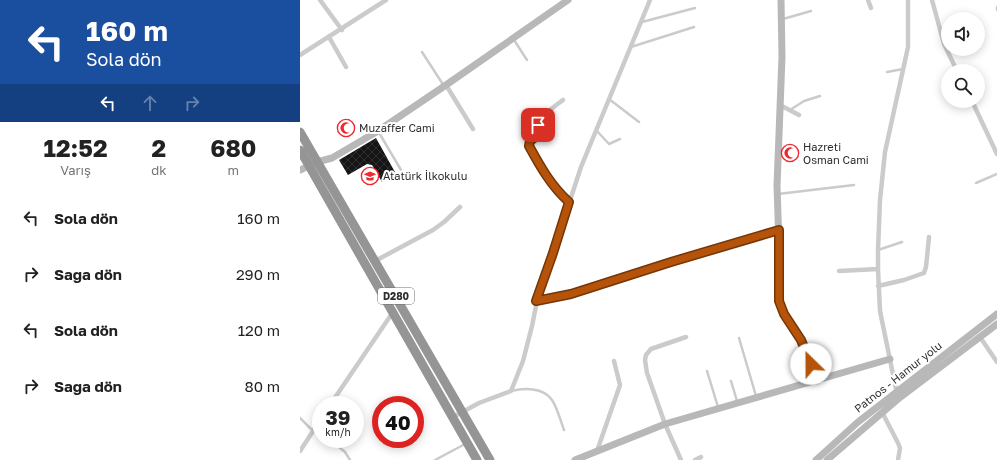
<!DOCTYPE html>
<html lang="tr">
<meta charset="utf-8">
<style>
:root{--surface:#fff;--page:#f2f2f2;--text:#222;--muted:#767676}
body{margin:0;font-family:"Golos Text",sans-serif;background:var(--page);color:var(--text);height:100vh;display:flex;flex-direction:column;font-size:15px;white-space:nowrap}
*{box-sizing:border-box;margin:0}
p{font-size:13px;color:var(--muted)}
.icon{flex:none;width:22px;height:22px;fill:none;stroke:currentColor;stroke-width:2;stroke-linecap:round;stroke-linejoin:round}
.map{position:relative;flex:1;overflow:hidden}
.sheet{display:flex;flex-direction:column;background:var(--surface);width:300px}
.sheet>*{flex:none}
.top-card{background:#1a4fa0;color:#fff;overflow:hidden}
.tools{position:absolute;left:641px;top:12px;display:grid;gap:8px}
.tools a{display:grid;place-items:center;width:44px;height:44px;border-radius:50%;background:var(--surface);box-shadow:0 2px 10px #0003;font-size:20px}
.speed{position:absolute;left:12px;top:396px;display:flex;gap:8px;font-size:20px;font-weight:700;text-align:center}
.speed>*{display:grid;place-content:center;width:52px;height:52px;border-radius:50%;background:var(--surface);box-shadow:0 2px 10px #0003;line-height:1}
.speed small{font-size:10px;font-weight:400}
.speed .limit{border:6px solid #d22;background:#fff;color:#111}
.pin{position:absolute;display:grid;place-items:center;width:34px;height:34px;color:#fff;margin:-17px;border-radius:8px;box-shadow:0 2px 6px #0006}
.me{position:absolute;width:44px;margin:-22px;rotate:337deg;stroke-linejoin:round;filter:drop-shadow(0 0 3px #0008)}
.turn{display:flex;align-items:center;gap:14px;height:84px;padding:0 20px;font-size:18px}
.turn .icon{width:52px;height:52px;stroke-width:2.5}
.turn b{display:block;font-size:28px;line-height:34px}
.lanes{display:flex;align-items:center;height:38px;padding:0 20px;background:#0003;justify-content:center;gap:20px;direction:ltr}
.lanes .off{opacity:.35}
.eta{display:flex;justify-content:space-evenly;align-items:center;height:68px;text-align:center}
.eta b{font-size:24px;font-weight:700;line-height:28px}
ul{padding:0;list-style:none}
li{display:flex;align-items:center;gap:12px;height:56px;padding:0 20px}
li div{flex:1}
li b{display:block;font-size:15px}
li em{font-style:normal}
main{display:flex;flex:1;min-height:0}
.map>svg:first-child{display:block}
.building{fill:url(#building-cross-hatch)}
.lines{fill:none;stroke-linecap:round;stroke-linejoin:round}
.lane{stroke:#cbcbcb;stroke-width:2.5}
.street{stroke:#cbcbcb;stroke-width:4.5}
.secondary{stroke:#b8b8b8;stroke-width:7}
.highway{stroke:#959595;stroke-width:9}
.route-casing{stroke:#753606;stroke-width:10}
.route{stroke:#b45309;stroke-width:7}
.labels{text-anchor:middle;stroke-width:4;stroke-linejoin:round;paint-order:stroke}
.shield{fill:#fff;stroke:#6d6d6d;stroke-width:1}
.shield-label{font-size:10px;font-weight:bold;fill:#2e2e2e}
.poi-label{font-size:11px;fill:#2e2e2e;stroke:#fff;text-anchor:start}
.street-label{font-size:11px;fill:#2e2e2e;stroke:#fff}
</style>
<main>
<section class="sheet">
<div class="top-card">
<div class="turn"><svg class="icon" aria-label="left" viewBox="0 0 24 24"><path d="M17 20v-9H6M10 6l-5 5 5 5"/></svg><div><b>160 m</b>Sola dön</div></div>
<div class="lanes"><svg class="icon" aria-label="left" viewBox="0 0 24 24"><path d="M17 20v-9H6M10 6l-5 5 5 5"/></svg><svg class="icon off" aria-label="ahead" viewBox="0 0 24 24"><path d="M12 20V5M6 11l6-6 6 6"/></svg><svg class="icon off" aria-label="right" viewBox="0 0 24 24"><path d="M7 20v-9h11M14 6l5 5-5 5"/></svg></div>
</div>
<div class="eta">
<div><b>12:52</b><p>Varış</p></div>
<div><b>2</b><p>dk</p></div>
<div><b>680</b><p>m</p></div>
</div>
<ul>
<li><svg class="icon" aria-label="left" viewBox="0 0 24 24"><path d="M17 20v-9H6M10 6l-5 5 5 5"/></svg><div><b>Sola dön</b></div><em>160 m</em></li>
<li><svg class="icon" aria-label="right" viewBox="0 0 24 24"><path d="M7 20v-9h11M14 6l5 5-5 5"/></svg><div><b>Sağa dön</b></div><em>290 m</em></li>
<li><svg class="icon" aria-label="left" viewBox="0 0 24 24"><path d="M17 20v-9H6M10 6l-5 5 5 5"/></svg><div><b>Sola dön</b></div><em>120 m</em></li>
<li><svg class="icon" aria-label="right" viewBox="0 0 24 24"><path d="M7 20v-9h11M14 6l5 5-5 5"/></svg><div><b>Sağa dön</b></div><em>80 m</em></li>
</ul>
</section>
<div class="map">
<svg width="697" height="460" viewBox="0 0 697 460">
<defs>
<pattern id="building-cross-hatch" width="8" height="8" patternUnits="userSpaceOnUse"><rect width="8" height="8" fill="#151515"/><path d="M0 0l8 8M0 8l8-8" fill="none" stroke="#2f2f2f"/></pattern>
</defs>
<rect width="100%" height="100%" fill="#fff"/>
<!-- building -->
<path class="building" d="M49 119 55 128 44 136 37 127Z
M76 138 96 174 82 182 72 165 67 164 48 175 39 160Z
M492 145 497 154 487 160 483 153V150Z"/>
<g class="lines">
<!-- lane -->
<path class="lane" d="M697 7V10
M483 19 511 11
M342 22 395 8
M214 40 227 60
M331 47 394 27
M122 52 144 86
M587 72 603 69
M309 99 339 122
M490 110 504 101 520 96
M296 130 309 144 320 139
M78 131 101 170
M676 183 697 174
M478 194 554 185
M578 250 602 242
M439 338 456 396
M407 371 418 407
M431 381 437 401
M211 391C224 388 243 387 252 400 257 407 261 422 264 430
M0 418 13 431
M16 428 21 432
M29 439 45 452 50 460
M135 460 165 444"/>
<!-- street -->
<path class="street" d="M20 0 42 30
M568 0 571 8
M632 0 644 44 657 71
M29 37 46 67
M0 55 86 0
M146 85 173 129
M263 100 239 118 237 120 238 135 230 141 229 145C240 166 251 186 269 202
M672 101 697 154
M480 105 499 115
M75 261 133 230 144 222 160 207
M539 271 578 269
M578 286 604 280 624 273 626 267 629 237
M237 301 271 294 371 262 479 230
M680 337 697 362
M597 394 580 311 578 269V250L580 200 585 152 608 47V0
M30 405 93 312
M582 412 598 443 600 448 598 460
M153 417 179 403 211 391 223 361 232 326 237 301 281 167 350 0
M0 451 21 419
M297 451 320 385 314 361
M381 460 365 424 347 373 345 360 346 355 351 349 386 337
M395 460 401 457"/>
<!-- secondary -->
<path class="secondary" d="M481 0 482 57 477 186 479 245 478 270 479 301 484 314 501 340 517 381
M0 170 17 162 32 158 78 131 146 85 268 0
M275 460 365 424 590 359
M516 460 558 422 697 314
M527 460 598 399 697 324"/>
<!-- highway -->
<path class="highway" d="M0 132 190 460
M0 150 177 460"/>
</g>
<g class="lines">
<defs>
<path id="route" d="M238 125V135L230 141 229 146C240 166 251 186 269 202L253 253 236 301 271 294 371 262 479 230V301L484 314 501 340 511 364"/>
</defs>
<!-- route casing -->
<use href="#route" class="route-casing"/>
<!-- route -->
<use href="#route" class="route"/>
</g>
<!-- icons -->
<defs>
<symbol id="mosque-ring" viewBox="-11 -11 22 22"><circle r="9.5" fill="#fff" stroke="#ee282f" stroke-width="1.5"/><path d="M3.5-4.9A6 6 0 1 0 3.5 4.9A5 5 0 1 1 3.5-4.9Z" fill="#ee282f"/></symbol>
<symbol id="school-ring" viewBox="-11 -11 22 22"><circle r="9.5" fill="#fff" stroke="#ee282f" stroke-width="1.5"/><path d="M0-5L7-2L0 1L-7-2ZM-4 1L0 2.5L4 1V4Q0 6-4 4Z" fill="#ee282f"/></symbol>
</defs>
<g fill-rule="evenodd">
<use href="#mosque-ring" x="36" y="118" width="20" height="20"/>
<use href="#mosque-ring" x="480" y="143" width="20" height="20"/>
<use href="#school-ring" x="60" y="166" width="20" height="20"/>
</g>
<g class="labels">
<!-- shield labels -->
<rect class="shield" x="78" y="288" width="36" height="16" rx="3"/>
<g class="shield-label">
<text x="96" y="300">D280</text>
</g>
<!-- poi labels -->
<g class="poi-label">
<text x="59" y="132">Muzaffer Cami</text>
<text x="503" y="151">Hazreti<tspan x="503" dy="13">Osman Cami</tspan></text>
<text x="83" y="180">Atatürk İlkokulu</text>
</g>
<!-- street labels -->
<g class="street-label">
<text transform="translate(598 377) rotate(-38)" y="4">Patnos - Hamur yolu</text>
</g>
</g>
</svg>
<div class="tools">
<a><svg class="icon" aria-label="sound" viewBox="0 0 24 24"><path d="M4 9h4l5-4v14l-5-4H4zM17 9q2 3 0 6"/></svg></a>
<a><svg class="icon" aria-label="search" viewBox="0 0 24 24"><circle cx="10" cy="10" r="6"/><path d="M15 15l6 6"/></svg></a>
</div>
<div class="speed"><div>39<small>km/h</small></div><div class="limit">40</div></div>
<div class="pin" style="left:238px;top:125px;background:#d93025"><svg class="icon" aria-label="arrive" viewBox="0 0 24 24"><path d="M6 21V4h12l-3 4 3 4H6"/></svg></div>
<svg class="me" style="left:511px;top:364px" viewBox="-20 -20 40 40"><circle r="19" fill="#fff"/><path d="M0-13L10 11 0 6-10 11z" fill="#b45309"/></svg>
</div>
</main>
